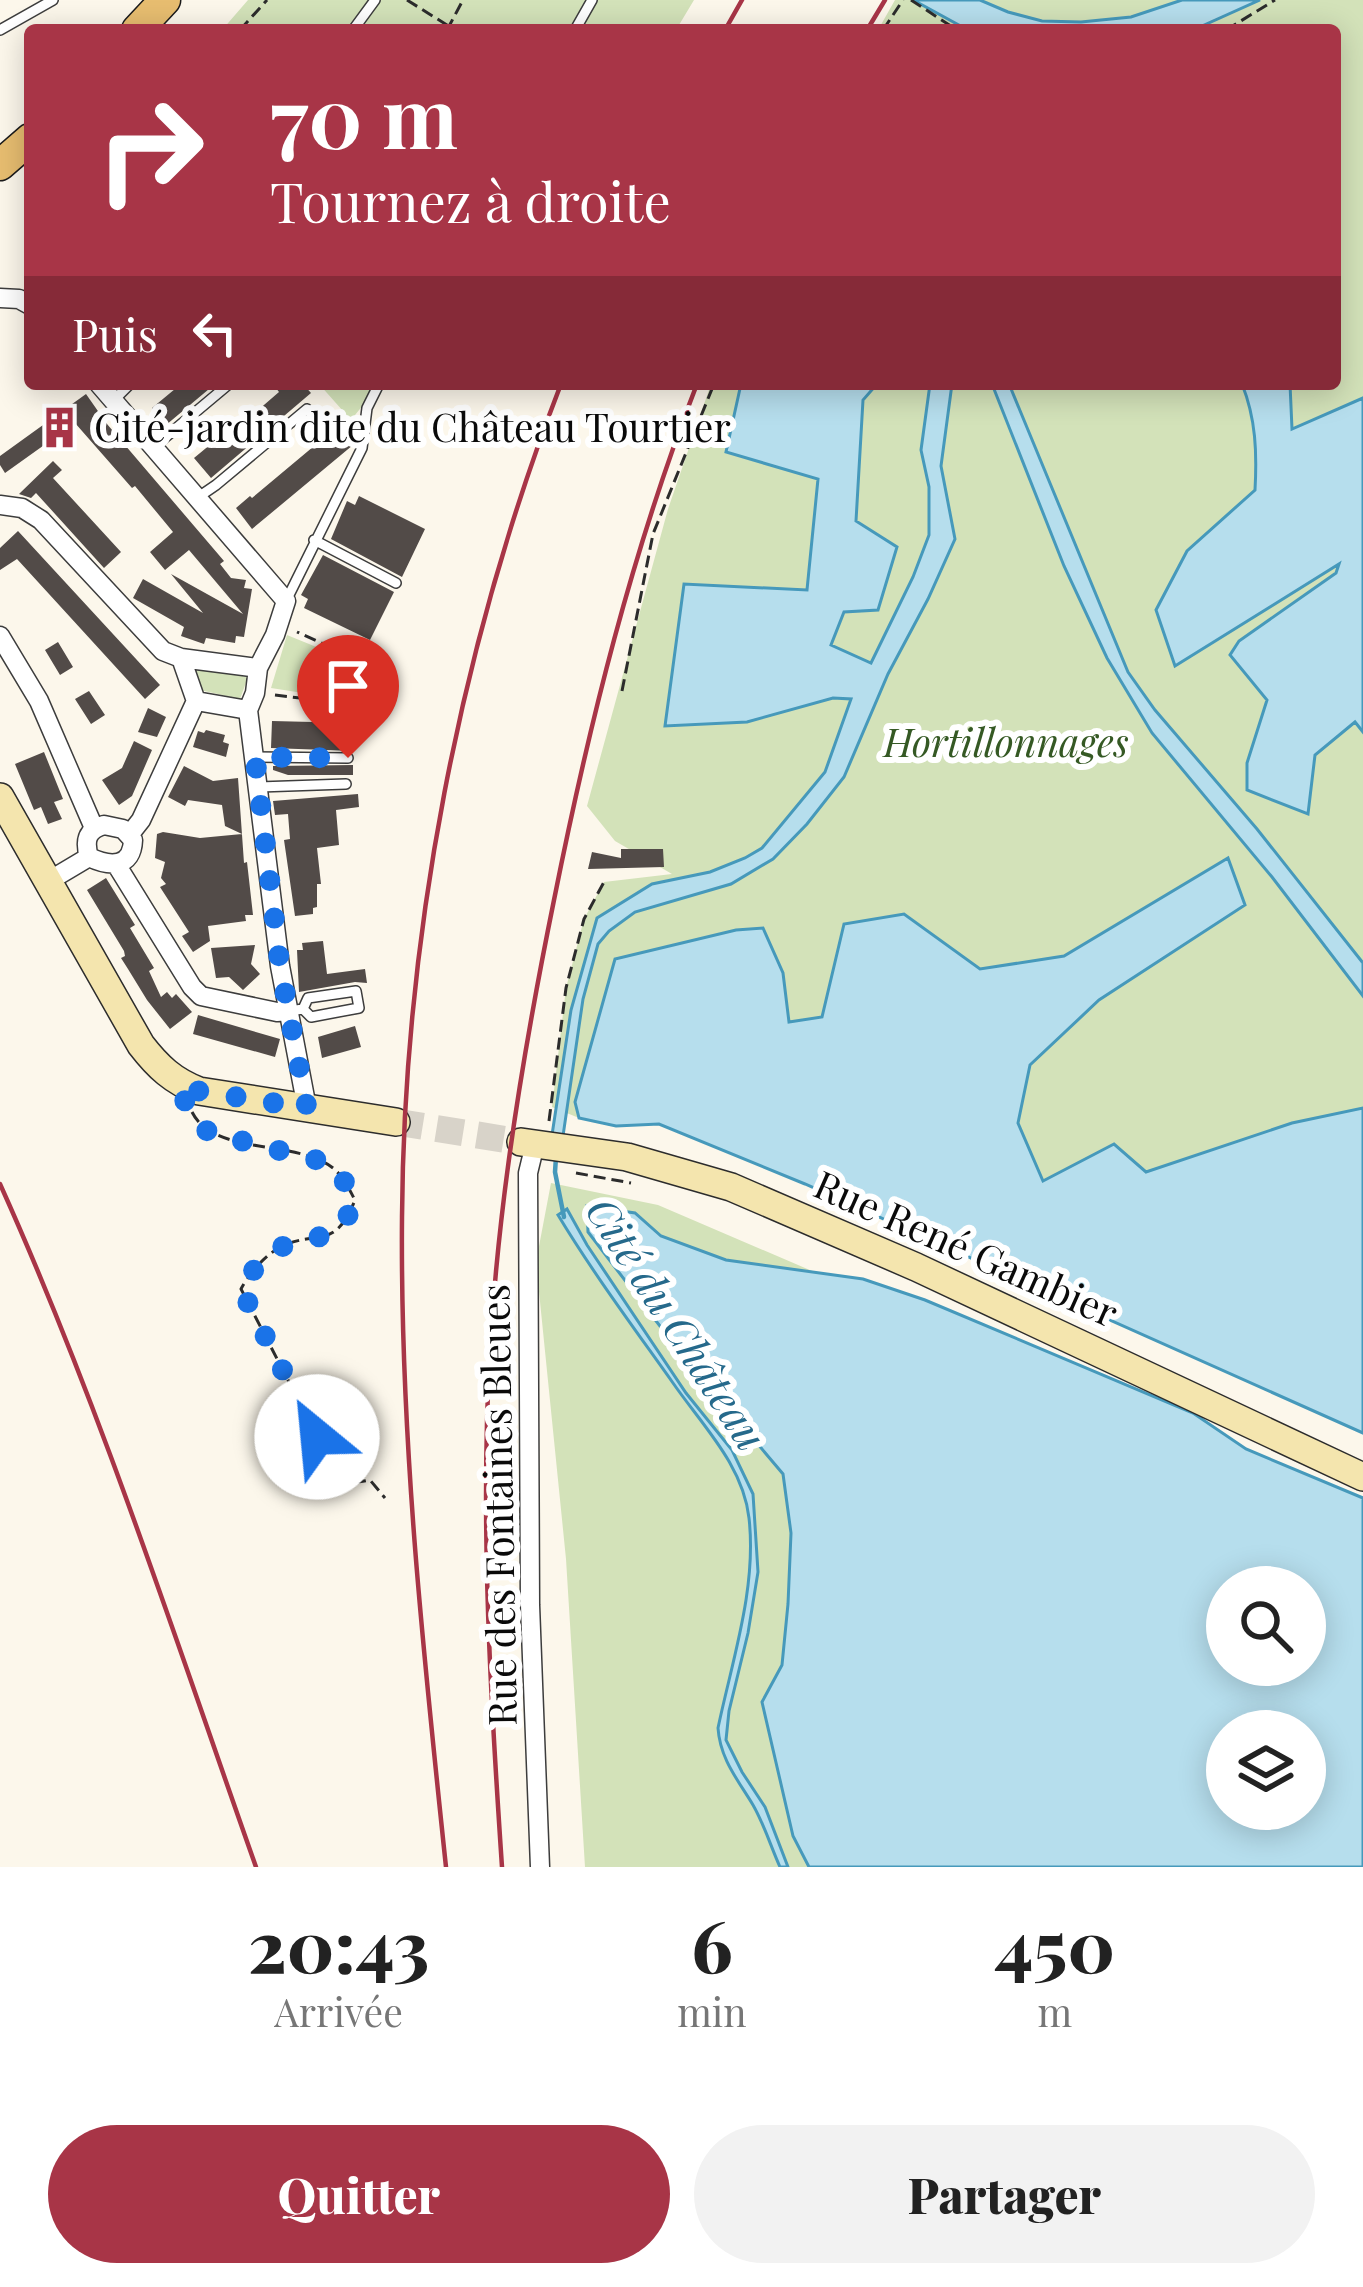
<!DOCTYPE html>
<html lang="fr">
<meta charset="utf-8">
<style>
:root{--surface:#fff;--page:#f2f2f2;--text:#222;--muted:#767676;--accent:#a83547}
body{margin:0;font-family:"Playfair Display",serif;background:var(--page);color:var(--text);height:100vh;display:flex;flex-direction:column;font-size:45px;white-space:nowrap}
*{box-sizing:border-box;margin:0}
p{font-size:39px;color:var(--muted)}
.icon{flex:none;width:66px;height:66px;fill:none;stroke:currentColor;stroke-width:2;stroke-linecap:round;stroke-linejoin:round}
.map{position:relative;height:1867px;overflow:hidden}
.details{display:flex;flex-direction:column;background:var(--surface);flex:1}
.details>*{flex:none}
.guide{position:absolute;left:24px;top:24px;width:1317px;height:366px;border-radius:12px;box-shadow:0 6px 30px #0003;background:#a83547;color:#fff;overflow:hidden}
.tools{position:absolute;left:1206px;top:1566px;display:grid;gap:24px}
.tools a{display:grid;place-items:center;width:120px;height:120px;border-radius:50%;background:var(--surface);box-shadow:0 6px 30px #0003;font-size:60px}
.pin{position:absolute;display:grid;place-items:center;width:102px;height:102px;color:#fff;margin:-123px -51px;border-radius:50% 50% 50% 0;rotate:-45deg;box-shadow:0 0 12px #0007}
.pin .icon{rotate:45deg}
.me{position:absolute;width:132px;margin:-66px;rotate:332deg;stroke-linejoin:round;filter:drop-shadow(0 0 9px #0008)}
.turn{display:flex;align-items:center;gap:42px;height:252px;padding:0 48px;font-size:54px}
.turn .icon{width:156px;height:156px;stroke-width:2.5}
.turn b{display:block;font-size:84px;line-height:102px}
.then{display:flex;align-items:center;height:114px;padding:0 48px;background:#0003;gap:24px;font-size:45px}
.eta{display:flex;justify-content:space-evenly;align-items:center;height:204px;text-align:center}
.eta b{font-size:72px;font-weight:800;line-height:84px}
.action{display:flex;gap:24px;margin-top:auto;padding:24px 48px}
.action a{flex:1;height:138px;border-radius:72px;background:var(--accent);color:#fff;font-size:48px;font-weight:800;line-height:138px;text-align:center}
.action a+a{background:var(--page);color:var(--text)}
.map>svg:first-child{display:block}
.green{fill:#d3e2b9;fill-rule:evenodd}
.water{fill:#b6deed;stroke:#4699bb;stroke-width:3;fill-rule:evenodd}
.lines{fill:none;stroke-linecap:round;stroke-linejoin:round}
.stream{stroke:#4699bb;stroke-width:4.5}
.building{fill:#524b48}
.secondary-tunnel{stroke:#d8d3c9;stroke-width:27;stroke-dasharray:27 14;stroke-linecap:butt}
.lane-casing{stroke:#3d3d3d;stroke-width:12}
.street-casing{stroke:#3d3d3d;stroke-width:21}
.secondary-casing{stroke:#2c2c2c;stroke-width:30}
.primary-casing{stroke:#1b1b1b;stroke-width:33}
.path{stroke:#2c2c2c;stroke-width:3;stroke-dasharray:12 6;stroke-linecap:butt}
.lane{stroke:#fff;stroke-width:9}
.street{stroke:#fff;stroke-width:18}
.secondary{stroke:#f4e5ae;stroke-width:27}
.primary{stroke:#e7bd70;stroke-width:30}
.rail{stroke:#a83547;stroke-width:4.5}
.route{stroke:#1a73e8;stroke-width:21;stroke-dasharray:0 37.8}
.labels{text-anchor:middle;stroke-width:12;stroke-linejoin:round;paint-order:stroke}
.poi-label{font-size:39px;fill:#0a0a0a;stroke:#fff;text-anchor:start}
.park-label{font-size:39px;font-style:italic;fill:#355924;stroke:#fff}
.street-label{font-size:39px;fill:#0a0a0a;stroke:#fff}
.water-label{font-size:42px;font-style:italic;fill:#25698b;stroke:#fff}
</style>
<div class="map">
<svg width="1363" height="1867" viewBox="0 0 1363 1867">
<rect width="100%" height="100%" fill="#fcf7eb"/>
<!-- green -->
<path class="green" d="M248 0H694L676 30H222Z
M895 0H1363V1433L805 1184 659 1124 616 1126 579 1118 552 1107 566 988 584 919 604 882 672 874 615 841 587 806 668 509 711 384H1335V30H878Z
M319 384H380L351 420Z
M287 635 358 664 354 701 271 688Z
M194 667 248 677 240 699 200 690Z
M551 1183 658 1205 1363 1507V1867H585L566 1559 536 1262ZM1227 1587H1305V1665H1227ZM1227 1731H1305V1809H1227Z"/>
<!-- water -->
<path class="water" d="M913 0H980L1008 12 1042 21 1081 22 1131 17 1182 0H1260L1193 30H968Z
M741 384H877L863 400 856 521 897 547 878 610 844 612 831 645 871 663 913 577 929 535V487L921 450 930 384H952L941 466 955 539 928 599 888 674 844 777 807 824 773 859 731 884 635 912 609 931 598 944 583 999 563 1136 552 1135 571 1010 597 918 652 884 710 872 745 858 762 848 825 772 851 699 833 698 747 722 665 726 684 584 807 590 818 479 726 452Z
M992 384H1009L1128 672 1155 710 1257 829 1363 963V996L1272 877 1152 733 1107 658 1064 566Z
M1242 384H1290L1292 429 1363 398V732L1355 722 1315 755 1308 814 1247 790V763L1267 700 1230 655 1239 641 1336 573 1339 564 1175 666 1156 610 1187 551 1255 490C1257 453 1256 419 1242 384Z
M1228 858 1245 905 1099 1000 1030 1065 1018 1123 1043 1181 1114 1144 1146 1172 1292 1123 1363 1108V1433L805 1184 659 1124 616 1126 579 1118 575 1102 615 959 736 930 763 928 783 973 789 1022 822 1017 844 924 904 914 980 969 1064 956Z
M587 1206 635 1213 661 1236 726 1260 863 1279 925 1300 1193 1413 1246 1449 1363 1498V1867H809L793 1836 762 1702 782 1665 788 1604 791 1533 783 1474 676 1347 588 1232ZM1227 1587H1305V1665H1227ZM1227 1731H1305V1809H1227Z
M567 1209 587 1245 686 1393 732 1450 753 1494 758 1572 748 1633 729 1711 726 1740 742 1772 765 1807 788 1867H780C771 1847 764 1824 753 1805 738 1780 720 1759 718 1728 732 1661 757 1588 749 1518 743 1465 702 1425 673 1383 634 1328 593 1273 558 1215Z"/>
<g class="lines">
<!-- stream -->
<path class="stream" d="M556 1157 555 1172 564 1217"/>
</g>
<!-- building -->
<path class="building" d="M181 384H215L166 425 152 408Z
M273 384H303L311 393 211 478 194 458 217 439 221 444 241 426 238 423 255 408 257 411 279 392Z
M86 394 107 424 224 561 220 564 231 578 246 580 244 588 252 589 244 637 236 636 235 643 206 638 204 644 181 636 184 627 133 598 143 579 203 613 171 574 243 614 189 550 165 570 150 552 173 532 135 486 132 488 75 423 5 473 0 465V456Z
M338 426 353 445 252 529 236 508 250 496 252 498Z
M53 461 62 470 53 478 121 552 104 568 36 493 31 498 19 494Z
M359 496 425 529 402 577 331 539 347 501 355 505Z
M18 531 160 685 145 699 17 559 0 570V548Z
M323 555 394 592 370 640 304 608 308 599 301 595Z
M58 642 73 667 60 675 45 650Z
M89 691 105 715 91 724 75 699Z
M148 708 166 717 157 737 138 732Z
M272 721 354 723 353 751 271 748Z
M206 730 225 735 223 742 229 744 226 757 193 747 198 731 204 733Z
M134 741 152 750 132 796 119 805 102 780 122 768Z
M44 752 63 799 54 802 62 819 48 824 41 807 34 810 15 764Z
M353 765V775H288L273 770V766Z
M184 766 213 781 238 778 244 863 247 862 253 915H245L246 921 208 926 210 941 193 952 182 936 189 932 160 887 166 884 161 878 165 862 155 858 157 834 163 832 200 838 242 834 225 826 222 805 188 800 185 806 168 797Z
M358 794 359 807 336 810 339 845 317 848 321 884H317V907L313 908V914L295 916 284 840 290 839 288 814 275 815 273 801Z
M621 849H663L664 867 588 869 592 852 621 858Z
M106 878 135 925 130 928 154 968 149 971 161 997 167 992 172 998 176 994 192 1012 170 1029 147 1000 128 969 121 958 125 956 124 951 87 890Z
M323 941 327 974 365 969 367 983 355 982 299 992 297 950H303L302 943Z
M255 945 251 964 260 974 243 990 229 977 216 978 211 948Z
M198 1015 280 1039 275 1057 193 1034Z
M355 1026 361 1047 322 1058 318 1037Z"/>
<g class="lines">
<!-- secondary-tunnel -->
<path class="secondary-tunnel" d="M396 1122 521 1142"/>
<defs>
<path id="lane" d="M0 30 53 0
M353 30 375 0
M575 30 592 0
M113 401 130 384
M155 446 229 384
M197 498 216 485 307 409
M314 540 396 583
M286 601 362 448 367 408 379 384
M255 757 348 758
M259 787 346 784
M289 1011 303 1009 311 1017 359 1008 356 991 308 998 303 1009"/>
<path id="street" d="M0 298 19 299 30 305
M99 384 286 601 275 635 258 668
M0 505 22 508 41 520 163 651 181 658
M0 636 39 701 94 828
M181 658 258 668 255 693 248 710 196 701Z
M248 710 280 966 307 1108
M104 825 123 829 133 840C132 868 110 867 89 857 84 840 87 830 104 825Z
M130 834 141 820 196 701
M116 864 192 987 201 996 277 1012 289 1011
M47 882 89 857
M535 1144 528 1173 530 1605 540 1867"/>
<path id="secondary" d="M0 797 141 1045C158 1067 173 1081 199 1091L396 1122
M521 1142 627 1157 731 1187 916 1267 1363 1477"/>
<path id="primary" d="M137 30 165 0
M0 165 30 139"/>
</defs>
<!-- lane casing -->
<use href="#lane" class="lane-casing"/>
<!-- street casing -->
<use href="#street" class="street-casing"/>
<!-- secondary casing -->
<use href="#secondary" class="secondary-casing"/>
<!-- primary casing -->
<use href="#primary" class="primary-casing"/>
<!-- path -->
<path class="path" d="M407 0 455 30
M911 0 957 30
M240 30 267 0
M447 30 463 0
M883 30 903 0
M1226 30 1275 0
M622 691 653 534 714 384
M275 695 358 705 364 662 297 632
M192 1112C214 1156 296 1139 333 1168 343 1176 349 1189 355 1200 334 1253 316 1228 279 1248 264 1256 249 1274 241 1289L338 1477 358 1482 370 1480 385 1498
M549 1121 566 988 584 919 604 882
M576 1173 631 1183"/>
<!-- lane -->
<use href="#lane" class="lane"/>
<!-- street -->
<use href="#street" class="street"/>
<!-- secondary -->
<use href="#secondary" class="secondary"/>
<!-- primary -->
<use href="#primary" class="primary"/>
<!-- rail -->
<path class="rail" d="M725 30 742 0
M867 30 885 0
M0 1184C100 1406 175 1638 256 1867
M446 1867C423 1651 400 1434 402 1217 404 936 460 645 561 384
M502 1867C492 1719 483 1571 487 1422 491 1247 519 1072 554 900 589 725 632 551 697 384"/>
</g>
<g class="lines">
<!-- route -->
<path class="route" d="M317 1437 241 1289C249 1274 264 1256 280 1248 316 1227 333 1253 355 1201L339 1172 325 1162 242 1141 214 1136 198 1124 181 1094 180 1084 199 1091 307 1108 280 966 255 757 348 758"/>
</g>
<!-- icons -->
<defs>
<symbol id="building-bare" viewBox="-9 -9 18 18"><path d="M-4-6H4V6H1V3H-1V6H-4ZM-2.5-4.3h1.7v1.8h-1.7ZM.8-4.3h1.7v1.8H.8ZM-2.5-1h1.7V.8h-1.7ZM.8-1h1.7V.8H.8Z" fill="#a83547" stroke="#fff" stroke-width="2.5" paint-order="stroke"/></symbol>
</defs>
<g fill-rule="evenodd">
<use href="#building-bare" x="30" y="398" width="59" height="59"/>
</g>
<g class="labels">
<!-- poi labels -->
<g class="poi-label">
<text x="94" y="442">Cité-jardin dite du Château Tourtier</text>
</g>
<!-- park labels -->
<g class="park-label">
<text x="1006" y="757">Hortillonnages</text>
</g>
<!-- street labels -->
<g class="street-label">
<text transform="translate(966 1249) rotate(24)" y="14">Rue René Gambier</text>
<text transform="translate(499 1505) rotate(-91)" y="14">Rue des Fontaines Bleues</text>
</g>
<!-- water labels -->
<g class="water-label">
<text transform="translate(676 1324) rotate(57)" y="15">Cité du Château</text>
</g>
</g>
</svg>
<div class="tools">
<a><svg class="icon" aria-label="search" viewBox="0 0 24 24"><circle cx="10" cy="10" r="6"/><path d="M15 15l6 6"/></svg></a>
<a><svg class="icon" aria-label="layers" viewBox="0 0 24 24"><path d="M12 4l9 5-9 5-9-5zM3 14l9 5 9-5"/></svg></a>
</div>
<div class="pin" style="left:348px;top:758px;background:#d93025"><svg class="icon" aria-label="arrive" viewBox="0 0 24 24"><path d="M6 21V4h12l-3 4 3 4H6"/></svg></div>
<svg class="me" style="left:317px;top:1437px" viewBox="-20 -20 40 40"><circle r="19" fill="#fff"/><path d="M0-13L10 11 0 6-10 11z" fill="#1a73e8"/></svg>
<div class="guide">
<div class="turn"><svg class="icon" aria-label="right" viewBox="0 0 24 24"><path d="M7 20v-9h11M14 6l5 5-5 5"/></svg><div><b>70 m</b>Tournez à droite</div></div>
<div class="then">Puis<svg class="icon" aria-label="left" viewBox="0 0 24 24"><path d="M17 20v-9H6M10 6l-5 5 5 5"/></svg></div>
</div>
</div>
<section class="details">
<div class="eta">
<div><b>20:43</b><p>Arrivée</p></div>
<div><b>6</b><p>min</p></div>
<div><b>450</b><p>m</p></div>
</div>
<div class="action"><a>Quitter</a><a>Partager</a></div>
</section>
